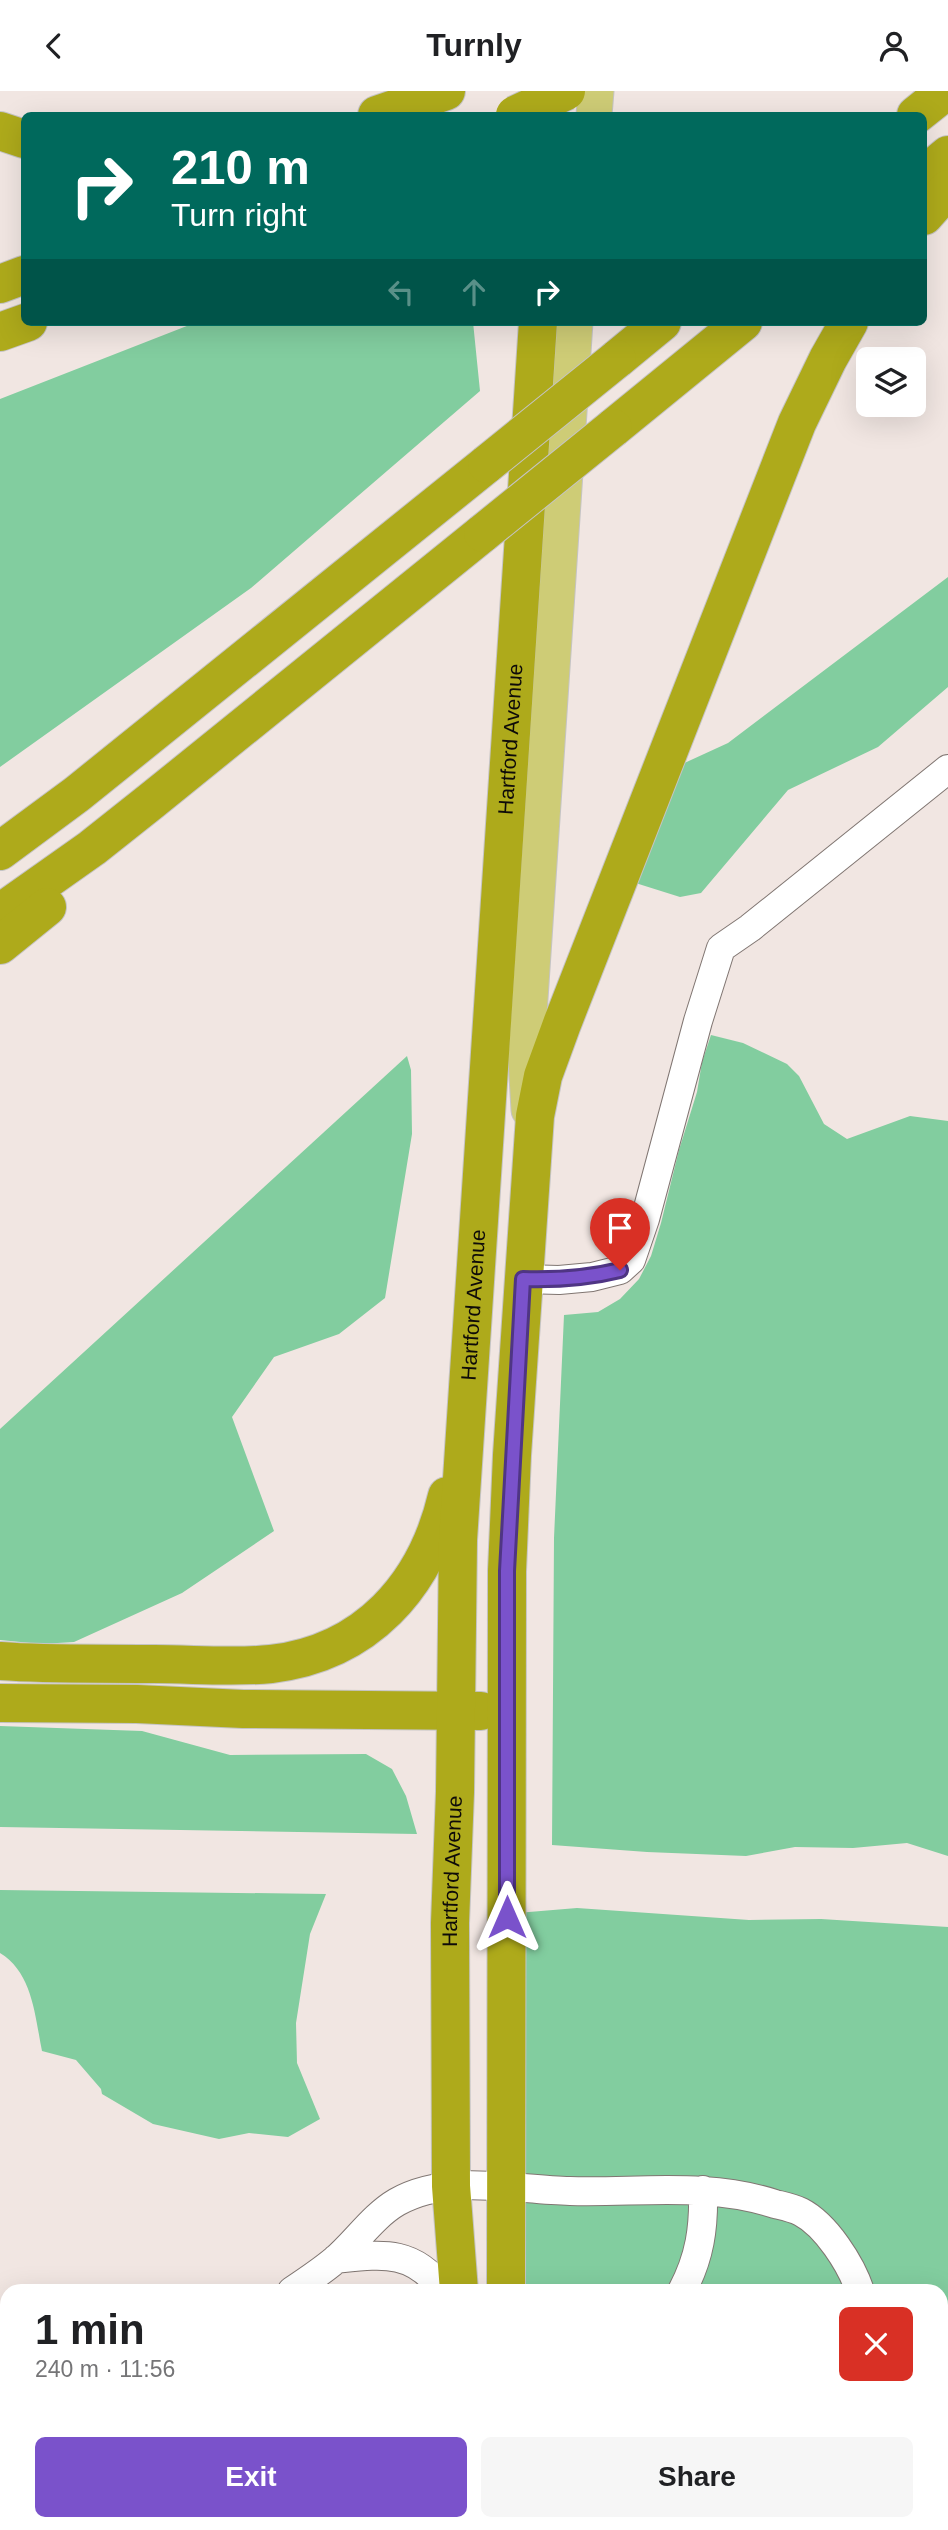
<!DOCTYPE html>
<meta charset="utf-8">
<style>
:root{--surface:#fff;--page:#f6f6f6;--text:#202124;--muted:#757577;--accent:#7a52cb}
body{margin:0;font-family:Arial,sans-serif;background:var(--page);color:var(--text);height:100vh;display:flex;flex-direction:column;font-size:26px;white-space:nowrap}
*{box-sizing:border-box;margin:0}
p{font-size:23px;color:var(--muted)}
.icon{flex:none;width:38px;height:38px;fill:none;stroke:currentColor;stroke-width:2;stroke-linecap:round;stroke-linejoin:round}
.map{position:relative;flex:1;overflow:hidden}
.drawer{position:absolute;left:0px;top:2193px;width:948px;height:247px;display:flex;flex-direction:column;background:var(--surface);border-radius:21px 21px 0 0;box-shadow:0 7px 28px #0002}
.drawer>*{flex:none}
.banner{position:absolute;left:21px;top:21px;width:906px;height:214px;border-radius:10px;box-shadow:0 7px 28px #0002;background:#00695c;color:#fff;overflow:hidden}
.buttons{position:absolute;left:856px;top:256px;display:grid;gap:14px}
.buttons a{display:grid;place-items:center;width:70px;height:70px;border-radius:10px;background:var(--surface);box-shadow:0 7px 28px #0002;font-size:35px}
.pin{position:absolute;display:grid;place-items:center;width:60px;height:60px;color:#fff;margin:-72px -30px;border-radius:50% 50% 50% 0;rotate:-45deg;box-shadow:0 0 7px #0007}
.pin .icon{rotate:45deg}
.me{position:absolute;width:77px;margin:-38px;rotate:0deg;stroke-linejoin:round;filter:drop-shadow(0 0 5px #0008)}
.turn{display:flex;align-items:center;gap:24px;height:147px;padding:0 35px;font-size:32px}
.turn .icon{width:91px;height:91px;stroke-width:2.5}
.turn b{display:block;font-size:49px;line-height:60px}
.lanes{display:flex;align-items:center;height:66px;padding:0 35px;background:#0003;justify-content:center;gap:35px;direction:ltr}
.lanes .off{opacity:.35}
.round{display:grid;place-items:center;flex:none;width:74px;height:74px;border-radius:10px;background:var(--page)}
.overview{display:flex;align-items:center;justify-content:space-between;height:119px;padding:0 35px}
h1{font-size:42px;font-weight:800;line-height:52px}
.cta{display:flex;gap:14px;margin-top:auto;padding:14px 35px}
.cta a{flex:1;height:80px;border-radius:10px;background:var(--accent);color:#fff;font-size:28px;font-weight:800;line-height:80px;text-align:center}
.cta a+a{background:var(--page);color:var(--text)}
header{display:flex;justify-content:space-between;align-items:center;height:91px;padding:0 35px;background:var(--surface);font-size:32px;font-weight:800}
.map>svg:first-child{display:block}
.forest{fill:#82cd9f}
.lines{fill:none;stroke-linecap:round;stroke-linejoin:round}
.minor-casing{stroke:#807672;stroke-width:30}
.major-casing{stroke:#c5c4c4;stroke-width:37}
.highway-casing{stroke:#c5c4c4;stroke-width:40}
.minor{stroke:#fff;stroke-width:28}
.major{stroke:#cecc76;stroke-width:35}
.highway{stroke:#aeaa1b;stroke-width:38}
.highway-bridge-casing{stroke:#c5c4c4;stroke-width:40;stroke-linecap:butt}
.highway-bridge{stroke:#aeaa1b;stroke-width:38}
.route-casing{stroke:#4f3584;stroke-width:18}
.route{stroke:#7a52cb;stroke-width:12}
.labels{text-anchor:middle;stroke-width:5;stroke-linejoin:round;paint-order:stroke}
.street-label{font-size:21px;fill:#0e0b09;stroke:#f1e6e2}
</style>
<header><svg class="icon" aria-label="back" viewBox="0 0 24 24"><path d="M15 5l-7 7 7 7"/></svg>Turnly<svg class="icon" aria-label="person" viewBox="0 0 24 24"><circle cx="12" cy="8" r="4"/><path d="M4 21q1-7 8-7t8 7"/></svg></header>
<div class="map">
<svg width="948" height="2439" viewBox="0 0 948 2439">
<rect width="100%" height="100%" fill="#f1e6e2"/>
<!-- forest -->
<path class="forest" d="M197 231H473L480 300 251 497 0 676V308Z
M948 486V596L878 656 788 699 701 802 680 806 626 789 667 680 728 652Z
M711 944 743 952 787 973 799 985 824 1033 847 1048 910 1025 948 1030V1765L907 1752 853 1757 795 1756 746 1765 647 1761 552 1754 554 1447 564 1224 598 1221 620 1208 639 1188 651 1165 661 1132 679 1059 697 1001 702 971Z
M407 965 411 979 412 1043 385 1207 339 1243 274 1266 232 1326 274 1440 182 1502 74 1551 41 1553 0 1549V1338Z
M0 1635 142 1640 230 1664 366 1663 392 1678 406 1705 417 1743 0 1736Z
M0 1799 326 1803 310 1843 296 1932 297 1972 320 2028 288 2046 249 2042 219 2048 153 2033 102 2003 101 1998 76 1969 42 1960C35 1926 33 1882 0 1862Z
M577 1817 749 1829 821 1828 948 1836V2439H724L722 2433 942 2432V2200H508L517 1822Z"/>
<g class="lines">
<defs>
<path id="minor" d="M523 1188 559 1189 592 1186 620 1179 631 1169 645 1128 698 930 721 857 750 837 948 678
M336 2168C383 2163 413 2158 444 2200
M292 2200C307 2190 322 2180 335 2169 356 2151 373 2125 397 2111 449 2082 514 2099 570 2100 638 2102 709 2091 775 2113 783 2115 793 2117 801 2121 826 2134 851 2173 860 2200
M682 2200C700 2166 704 2137 703 2099
M0 2357 7 2356
M0 2397 7 2392
M840 2439 841 2432"/>
<path id="major" d="M594 24 596 0
M529 1019 526 968 575 231"/>
<g id="highway">
<path d="M377 24 446 0"/>
<path d="M916 24 946 0"/>
<path d="M0 40 24 48"/>
<path d="M924 84 948 64"/>
<path d="M924 125 948 98"/>
<path d="M0 193 24 184"/>
<path d="M0 241 28 231"/>
<path d="M617 268 662 231"/>
<path d="M613 337 743 231"/>
<path d="M0 760 77 703 487 373"/>
<path d="M0 822 92 757 150 711 483 442"/>
<path d="M0 854 47 816"/>
<path d="M0 1570C51 1574 103 1572 154 1573 193 1573 233 1577 271 1573 366 1562 426 1495 447 1405"/>
<path d="M0 1612 137 1613 243 1618 481 1620"/>
<path id="s1" d="M459 2200 451 2095 450 1832 455 1701 458 1449 538 231"/>
<path d="M506 2200 507 1480 512 1364 535 1025 543 985 562 933 797 332 828 268 849 231"/>
<path d="M469 2432 470 2439"/>
<path d="M511 2432 512 2439"/>
</g>
</defs>
<!-- minor casing -->
<use href="#minor" class="minor-casing"/>
<!-- major casing -->
<use href="#major" class="major-casing"/>
<!-- highway casing -->
<use href="#highway" class="highway-casing"/>
<!-- minor -->
<use href="#minor" class="minor"/>
<!-- major -->
<use href="#major" class="major"/>
<!-- highway -->
<use href="#highway" class="highway"/>
<defs>
<path id="highway-bridge" d="M515 24 566 0
M487 373 617 268
M483 442 613 337"/>
</defs>
<!-- highway-bridge casing -->
<use href="#highway-bridge" class="highway-bridge-casing"/>
<!-- highway-bridge -->
<use href="#highway-bridge" class="highway-bridge"/>
</g>
<g class="lines">
<defs>
<path id="route" d="M507 1826V1480L523 1188C557 1189 588 1187 620 1179"/>
</defs>
<!-- route casing -->
<use href="#route" class="route-casing"/>
<!-- route -->
<use href="#route" class="route"/>
</g>
<g class="labels">
<!-- street labels -->
<g class="street-label">
<text dy="7" stroke="none"><textPath href="#s1" startOffset="1554">Hartford Avenue</textPath></text>
<text dy="7" stroke="none"><textPath href="#s1" startOffset="987">Hartford Avenue</textPath></text>
<text dy="7" stroke="none"><textPath href="#s1" startOffset="420">Hartford Avenue</textPath></text>
</g>
</g>
</svg>
<div class="buttons">
<a><svg class="icon" aria-label="layers" viewBox="0 0 24 24"><path d="M12 4l9 5-9 5-9-5zM3 14l9 5 9-5"/></svg></a>
</div>
<div class="pin" style="left:620px;top:1179px;background:#d93025"><svg class="icon" aria-label="arrive" viewBox="0 0 24 24"><path d="M6 21V4h12l-3 4 3 4H6"/></svg></div>
<svg class="me" style="left:507px;top:1826px" viewBox="-20 -20 40 40"><path d="M0-17L14 15 0 8-14 15z" fill="#7a52cb" stroke="#fff" stroke-width="4"/></svg>
<div class="banner">
<div class="turn"><svg class="icon" aria-label="right" viewBox="0 0 24 24"><path d="M7 20v-9h11M14 6l5 5-5 5"/></svg><div><b>210 m</b>Turn right</div></div>
<div class="lanes"><svg class="icon off" aria-label="left" viewBox="0 0 24 24"><path d="M17 20v-9H6M10 6l-5 5 5 5"/></svg><svg class="icon off" aria-label="ahead" viewBox="0 0 24 24"><path d="M12 20V5M6 11l6-6 6 6"/></svg><svg class="icon" aria-label="right" viewBox="0 0 24 24"><path d="M7 20v-9h11M14 6l5 5-5 5"/></svg></div>
</div>
<section class="drawer">
<div class="overview"><div><h1>1 min</h1><p>240 m · 11:56</p></div><a class="round" style="background:#d93025;color:#fff"><svg class="icon" aria-label="close" viewBox="0 0 24 24"><path d="M6 6l12 12M18 6L6 18"/></svg></a></div>
<div class="cta"><a>Exit</a><a>Share</a></div>
</section>
</div>
